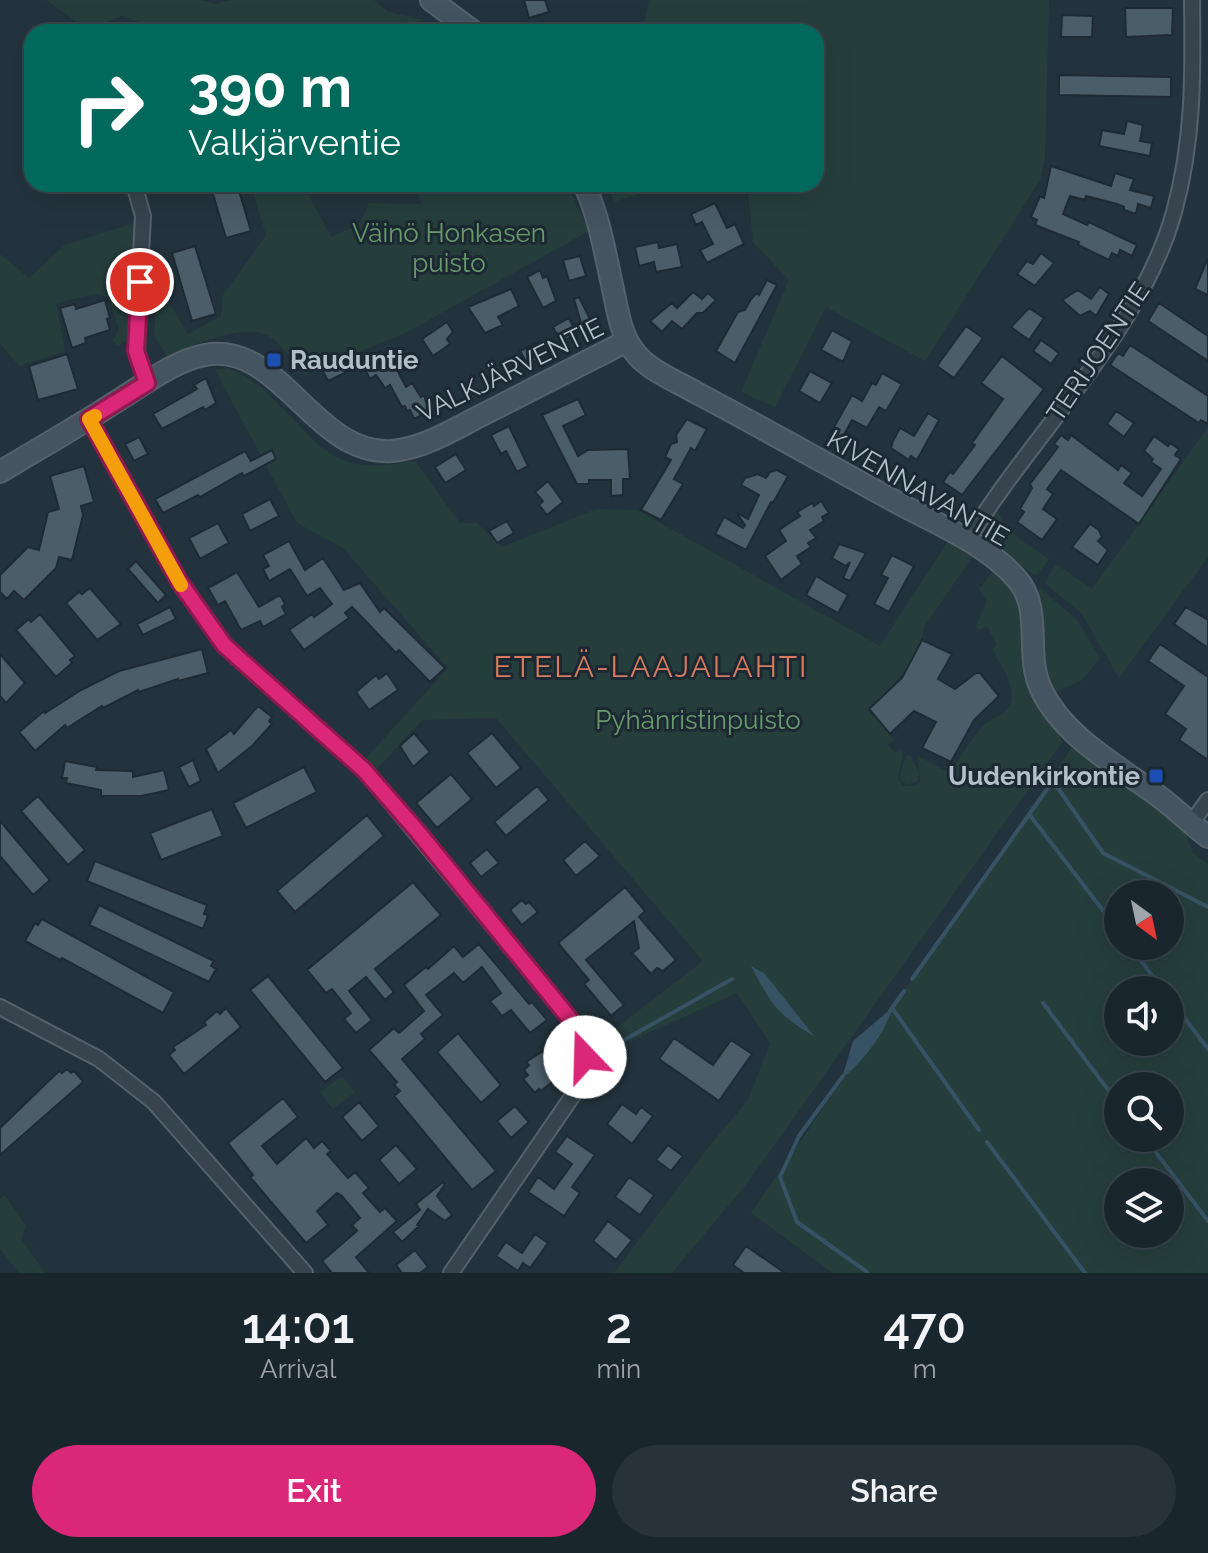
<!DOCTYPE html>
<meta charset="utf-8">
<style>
:root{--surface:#1a262e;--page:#27323a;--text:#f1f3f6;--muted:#9fa5aa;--line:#38434a;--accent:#db2777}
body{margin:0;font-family:Raleway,sans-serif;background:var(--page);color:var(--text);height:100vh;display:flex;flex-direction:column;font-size:30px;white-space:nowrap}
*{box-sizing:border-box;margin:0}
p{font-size:26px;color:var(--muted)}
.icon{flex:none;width:44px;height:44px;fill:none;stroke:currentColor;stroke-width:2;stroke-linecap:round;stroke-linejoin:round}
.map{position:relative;height:1273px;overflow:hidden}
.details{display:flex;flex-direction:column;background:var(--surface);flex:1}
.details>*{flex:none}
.top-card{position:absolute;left:24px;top:24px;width:800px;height:168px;border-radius:24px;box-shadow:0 8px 32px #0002,0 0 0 2px var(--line);background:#00695c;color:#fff;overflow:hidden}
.needle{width:52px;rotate:147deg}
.buttons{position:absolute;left:1104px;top:880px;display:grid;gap:16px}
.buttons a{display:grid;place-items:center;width:80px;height:80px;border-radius:50%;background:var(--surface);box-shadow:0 8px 32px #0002,0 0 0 2px var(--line);font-size:40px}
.pin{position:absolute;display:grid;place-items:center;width:68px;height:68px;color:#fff;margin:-34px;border:4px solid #fff;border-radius:50%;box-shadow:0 2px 8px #0007}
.me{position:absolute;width:88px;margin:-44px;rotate:339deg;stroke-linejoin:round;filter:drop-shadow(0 0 6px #0008)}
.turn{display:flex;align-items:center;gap:28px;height:168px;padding:0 32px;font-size:36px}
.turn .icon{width:104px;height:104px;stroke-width:2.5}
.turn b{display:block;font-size:56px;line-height:68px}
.eta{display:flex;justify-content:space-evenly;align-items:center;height:136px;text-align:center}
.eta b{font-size:48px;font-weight:600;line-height:56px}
.action{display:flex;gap:16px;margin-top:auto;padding:16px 32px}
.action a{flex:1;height:92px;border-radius:48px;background:var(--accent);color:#fff;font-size:32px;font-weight:600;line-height:92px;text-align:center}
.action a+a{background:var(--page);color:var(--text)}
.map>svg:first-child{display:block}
.green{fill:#253e3c;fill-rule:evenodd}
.water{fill:#365264}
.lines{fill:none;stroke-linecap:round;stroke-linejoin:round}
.stream{stroke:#365264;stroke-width:4}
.building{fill:#4b5d68;stroke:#1e2b34;stroke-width:2}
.street-casing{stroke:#55626b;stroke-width:18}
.secondary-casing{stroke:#55626b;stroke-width:24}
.street{stroke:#37444d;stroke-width:14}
.secondary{stroke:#445460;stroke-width:20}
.route-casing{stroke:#8e194d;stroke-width:20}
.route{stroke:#db2777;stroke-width:14}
.slow{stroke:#f59e0b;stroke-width:14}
.transit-dot{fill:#1a4fb4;stroke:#1c2932;stroke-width:3}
.labels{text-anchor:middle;stroke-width:6;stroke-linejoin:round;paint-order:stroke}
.park-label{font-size:26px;fill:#699a6b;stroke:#1c2932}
.street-label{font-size:26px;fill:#b2bfc8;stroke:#1c2932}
.poi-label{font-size:26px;font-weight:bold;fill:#b2bfc8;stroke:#1c2932;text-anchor:start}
.quarter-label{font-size:30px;letter-spacing:2px;fill:#d77c5f;stroke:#1c2932}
</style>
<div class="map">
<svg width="1208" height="1273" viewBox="0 0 1208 1273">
<rect width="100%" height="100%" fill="#23333d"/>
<!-- green -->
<path class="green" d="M46 0H201L215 4 230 0H374L389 12 422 20 387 32H161L158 28 122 16 88 30Z
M649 0H1049L1045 158 1040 180 925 361 826 307 775 407 741 392 789 280 753 242 747 184H816V32H642Z
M253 184H303L331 237 359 225 369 203 421 204 415 184H567L589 231 405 333 304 375C295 365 281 343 270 337 245 321 192 346 167 356L154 336 158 284 188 334 221 316 223 295 266 235 251 186Z
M607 184H671L614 202Z
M137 222 131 337 118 346 113 341 119 329 108 297 94 294 56 303 65 351 19 366 0 343V254L29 278 65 245Z
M228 368C245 374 257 384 270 396 326 448 328 477 415 461L460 523H477L502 547 596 509 637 510 880 646 950 538 975 553 924 627C918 662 894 685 869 708L894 740 888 745 895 753 900 749 898 743C908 755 898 765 898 779L903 786H914L920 782 918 756 944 770 952 768C963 755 970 740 982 727 988 720 996 718 1003 713 1024 698 1001 665 992 649L997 645 987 626 979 630 976 626 987 602 979 589 994 570 998 572 1016 595 1033 697 1063 741 748 1182 672 1273H614L707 1149 748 1100 770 1043 737 993 633 1040 607 1035 703 961 496 718 422 720 377 769 366 758 448 668 343 548 297 523 215 370Z
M1208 427V557L1119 678 1082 614 1045 583 1056 564 1092 589Z
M997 505C1000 532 1028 544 1049 559L1038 574H1033L986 537 983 524Z
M1040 588 1077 620 1100 658 1081 681 1054 692 1043 666 1034 598Z
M1073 746 1183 827 1193 853 1208 864V1273H833L751 1213ZM1118 894H1170V946H1118ZM1118 990H1170V1042H1118ZM1118 1086H1170V1138H1118ZM1118 1182H1170V1234H1118Z
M910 755 919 773 917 781 907 785 901 781 900 776 906 756Z
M342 1076 355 1092 333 1109 320 1092Z
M5 1195 26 1226 21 1239 45 1273H19L0 1249V1199Z"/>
<!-- water -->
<path class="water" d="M751 966 765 974 814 1036C776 1014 772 1005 751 966Z
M892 1008C888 1029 860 1066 842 1078L853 1041Z"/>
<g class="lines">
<!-- stream -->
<path class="stream" d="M1029 814 1118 930
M1130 946 1163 990
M912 979 1053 781 1103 853 1208 907
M1170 999 1208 1049
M1043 1003 1118 1103
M892 1008 979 1130
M890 1011 904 991
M610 1048 732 979
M843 1076 799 1136 780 1177 797 1222 867 1272
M1145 1138 1208 1221
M987 1142 1085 1273"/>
</g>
<!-- building -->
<path class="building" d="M524 0H545L549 12 529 18Z
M1125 8H1173L1172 35 1126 37Z
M1062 15 1093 16 1092 37H1061Z
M1059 75 1171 77V97L1059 95Z
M1127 121 1143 125 1140 141 1152 143 1150 156 1099 146 1102 130 1124 134Z
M1051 166 1111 186 1115 173 1134 179 1130 190 1154 196 1151 208 1138 204 1136 214 1124 210V207L1117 204 1086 196 1085 200 1070 196 1063 214 1087 225 1089 222 1137 245 1132 256 1120 250 1118 256 1112 253 1109 260 1078 245 1079 242 1035 225 1037 220 1031 217 1040 196 1044 198Z
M210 184H237L251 231 226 238Z
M715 203 727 228 735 224 744 244 707 263 700 250 713 244 702 222 696 225 691 214Z
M658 242 659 248 677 244 682 267 656 272 654 262 639 266 635 247Z
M195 246 216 314 192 321 172 253Z
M1041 253 1054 263 1035 286 1017 274 1027 261 1033 264Z
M580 256 586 276 569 281 563 260Z
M1208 258V295L1195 289Z
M540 270 543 278 547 276 556 301 543 308 527 277Z
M767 280 777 285 735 363 716 351 738 312 745 310 751 299 757 293 759 295Z
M1100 287 1109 294 1096 316 1090 311 1080 316 1062 300 1078 290 1091 299Z
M511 289 519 306 498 317 503 325 485 333 468 307Z
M693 292 702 299 708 293 716 300 703 313H697L682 329 672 321 662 332 650 321 672 303 677 308Z
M579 297 593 325 583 330 574 299Z
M105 300 110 318 107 319 110 330 85 338 86 343 72 348 60 308 75 304 76 309Z
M1159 303 1208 336V361L1148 321Z
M1029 308 1044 318 1029 340 1011 327Z
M569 318 577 334 561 342 553 327Z
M447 322 453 332 447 339 450 344 433 356 422 339Z
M966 326 983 338 954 378 937 366Z
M832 330 852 341 843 362 821 350Z
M1041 340 1059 353 1051 364 1033 351Z
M537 342 544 356 528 365 520 351Z
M1130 345 1208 396V424L1201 420 1199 423 1110 365 1118 353 1123 356Z
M381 351 384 357 389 354 406 387 412 383 421 397 424 395 429 411 414 419 410 410 407 411 405 406 402 407 390 385 385 388 376 375 370 379 361 362Z
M67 354 78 389 38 400 29 366Z
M1002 356 1044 389 962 495 943 482 950 472 953 474 975 445 972 443 1003 399 981 383Z
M344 361 349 371 328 381 323 371Z
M810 371 832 383 820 403 799 391Z
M882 373 902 384 886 411 879 407 867 428 852 420 840 442 829 436 852 395 862 401 872 383 876 385Z
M206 378 216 403 205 410 203 407 162 429 153 414 197 389 194 385Z
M578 399 586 415 563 426 578 456 588 450 628 449 630 479H623V495L611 496V480H589V484H577L542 415Z
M1116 411 1134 423 1124 437 1107 424Z
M928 413 939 420 917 460 911 456 909 460 891 448 893 441 900 428 914 436Z
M687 419 707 429 695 451 691 448 674 479 683 484 661 520 641 510 671 460 665 457 671 444 677 442 676 435Z
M509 426 528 466 517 472 506 451 501 454 491 435Z
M1061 435 1068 440 1071 435 1118 470 1121 465 1132 473 1124 483 1142 496 1161 469 1151 462 1153 459 1144 451 1154 436 1168 446 1170 443 1179 449 1175 455 1181 459 1139 524 1061 470 1047 489 1053 494 1043 509 1057 519 1042 540 1017 522 1024 512 1020 509 1032 488 1030 484 1058 447 1054 444Z
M139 437 148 454 134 461 125 444Z
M272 450 276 459 244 476 242 473 200 497 198 495 163 513 155 499 245 451 251 461Z
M456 454 466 470 445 483 435 467Z
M84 466 94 502 81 506 83 515 72 560 59 557 56 568 24 600 14 591 7 599 0 592V575L28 547 39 550 48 512 59 509 50 476Z
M777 470 788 476 773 503 771 502 746 550 715 534 724 517 743 528 745 525 736 512 748 519 759 495 741 485 745 478 758 474 766 478 770 472Z
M548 481 563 502 547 515 539 505 543 501 535 492Z
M270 499 279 516 250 531 242 514Z
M821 501 829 513 822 517 824 521 810 530 816 538 808 543 811 547 797 556 802 564 781 580 765 556 786 541 779 530 800 516 797 512 812 503 814 506Z
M507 521 514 533 497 543 489 531Z
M218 523 229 543 200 559 189 538Z
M1090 524 1099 530 1102 537 1098 541 1108 550 1098 565 1072 547Z
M289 541 305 570 323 558 344 590 360 583 380 612 384 608 445 668 430 682 399 650 396 653 352 607 345 613 349 618 304 650 289 630 312 614 314 617 332 604 320 588 307 596 290 569 269 581 263 569 269 566 263 555Z
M839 544 866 553 850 581 843 578 850 562 846 566 832 558Z
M892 555 914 566 889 612 874 604 888 578 881 575Z
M136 561 166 595 158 603 128 569Z
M237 572 259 607 280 595 285 604 282 607 286 614 263 627 260 621 241 630 225 601 218 605 208 588Z
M816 576 848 595 838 613 806 595Z
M90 588 121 624 97 640 66 603 79 592 82 594Z
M170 607 176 619 143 635 137 624Z
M1186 607 1208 620V648L1174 624Z
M40 614 75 656 70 660 72 663 56 677 16 630 29 619 31 622Z
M922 640 952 654 938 679 955 689 976 673H980L999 696 974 720 951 762 922 748 936 722 914 711 890 734 869 709 902 678Z
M1160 644 1208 677V760L1179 740 1186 729 1165 714 1184 686 1148 661Z
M202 649 208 673 178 681V679L139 692 138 690 103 708 102 706 67 728 65 725 35 751 19 732 44 711 45 713 81 690 119 671Z
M0 654 25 683 6 703 0 696Z
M387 673 398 690 369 710 356 692 376 675 379 679Z
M258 706 272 717 269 721 272 724 252 746 218 773 206 749 231 730 234 734Z
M414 733 430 752 413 767 400 746Z
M492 733 521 768 496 788 467 753Z
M193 760 201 781 189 787 179 767Z
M65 761 97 767 96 770 133 771V777L164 770 169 790 141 796H101V790L66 783 67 778H62Z
M304 767 317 792 246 828 233 803Z
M451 774 472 799 437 828 416 803Z
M537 786 549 800 506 836 494 822Z
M38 796 85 850 68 865 21 811Z
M212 809 223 836 161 860 150 833Z
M367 815 384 836 295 912 277 891Z
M0 821 50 880 33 895 0 856Z
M585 841 600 856 576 876 563 860Z
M487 849 499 863 481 877 470 863Z
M95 861 207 905 204 914 208 915 203 929 87 881Z
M413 882 441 915 375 969 394 992 385 1000 366 977 349 991 372 1020 356 1033 344 1019 351 1013 332 989 326 993 307 970Z
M625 887 645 911 639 917 676 960 663 971 657 968 651 974 632 953 639 948 634 921 586 960 624 1005 611 1016 584 984 589 980 558 943Z
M522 900 526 904 529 902 538 912 522 925 510 910Z
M99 905 214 961 211 966 216 969 209 982 89 925Z
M42 919 174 992 163 1013 62 958 60 960 25 941 35 923 38 925Z
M479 944 529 1004 532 1002 547 1020 530 1033 511 1010 502 1016 490 1001 501 993 482 967 463 983 454 973 426 995 443 1015 421 1034 425 1039 402 1059 496 1171 472 1190 394 1096 400 1091 394 1085 397 1082 369 1050 394 1028 399 1033 424 1011 404 985 426 967 428 969 454 946 463 957Z
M268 976 343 1068 325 1082 250 990Z
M226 1008 241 1027 184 1074 169 1055 175 1050 173 1047 206 1025 204 1022 217 1011 220 1014Z
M458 1033 501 1085 481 1103 437 1052Z
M674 1038 713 1065 731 1040 752 1054 719 1101 659 1059Z
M543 1051 556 1065 551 1070 555 1074 550 1078 552 1082 541 1091 539 1089 535 1093 523 1079 528 1075 524 1070 529 1065 526 1062Z
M67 1069 71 1073 74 1071 83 1081 81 1084 0 1155V1128L59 1071 62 1073Z
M283 1098 298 1117 262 1146 277 1164 306 1138 314 1148 322 1141 331 1151 327 1154 348 1178 355 1172 369 1188 363 1193 380 1212 385 1208 397 1221 356 1257 369 1273H332L322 1261 357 1231 352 1225 360 1218 342 1196 337 1193 317 1211 328 1225 306 1243 250 1177 253 1175 228 1143Z
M359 1102 379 1126 362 1141 342 1117Z
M622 1104 636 1114 641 1107 653 1116 632 1144 607 1124Z
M515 1106 529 1122 511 1138 497 1121Z
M567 1136 595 1155 572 1187 580 1193 564 1216 528 1192 538 1177 554 1189 572 1164 555 1152Z
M396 1145 417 1169 399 1184 379 1160Z
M668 1145 683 1156 671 1171 656 1160Z
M629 1177 654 1195 640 1215 615 1197Z
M443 1182 445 1184 437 1196 452 1215 445 1221 428 1209 417 1225 419 1226 402 1242 393 1232 420 1210 416 1204Z
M608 1221 632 1240 616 1260 593 1241Z
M535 1234 548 1243 530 1268 523 1263 518 1271 496 1256 506 1242 522 1253Z
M746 1246 785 1273H744L733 1265Z
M415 1250 428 1267 420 1273H402L396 1265Z"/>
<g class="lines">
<defs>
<path id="street" d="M134 184 143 216 136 351 147 383
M89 419 179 581 224 645 364 770 570 1019C584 1042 589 1062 578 1088L451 1273
M967 541C1031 435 1141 332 1174 212 1194 140 1193 73 1192 0
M1191 824 1208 800
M0 1007 99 1059 154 1102 305 1273"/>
<path id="secondary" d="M431 0 474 32
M584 184C598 214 604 247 611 280 617 305 619 335 637 355 652 372 676 381 695 392 763 428 830 466 898 503 937 524 986 544 1016 578 1044 608 1024 654 1041 689 1064 738 1120 767 1161 798 1177 810 1192 825 1208 837
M0 472C38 449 77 427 114 403 142 386 173 361 205 355 281 341 314 456 392 451 427 448 461 425 492 410 537 387 582 364 627 341"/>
</defs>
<!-- street casing -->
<use href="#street" class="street-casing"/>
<!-- secondary casing -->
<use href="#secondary" class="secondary-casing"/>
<!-- street -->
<use href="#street" class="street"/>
<!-- secondary -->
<use href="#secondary" class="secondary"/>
</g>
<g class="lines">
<defs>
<path id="route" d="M140 282 136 351 147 383 89 419 179 581 224 645 364 770 418 832 570 1019 578 1033 585 1057"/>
</defs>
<!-- route casing -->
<use href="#route" class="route-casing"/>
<!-- route -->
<use href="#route" class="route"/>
<!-- slow -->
<path class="slow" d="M95 416 89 419 181 585"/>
</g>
<!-- markers -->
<g class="transit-dot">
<rect x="266" y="352" width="16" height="16" rx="4"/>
<rect x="1148" y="768" width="16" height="16" rx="4"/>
</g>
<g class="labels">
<!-- park labels -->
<g class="park-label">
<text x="449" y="242">Väinö Honkasen<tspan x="449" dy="30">puisto</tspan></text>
<text x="698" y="729">Pyhänristinpuisto</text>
</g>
<!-- street labels -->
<g class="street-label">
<text transform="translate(1098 352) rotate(-56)" y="9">TERIJOENTIE</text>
<text transform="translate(510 370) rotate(-26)" y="9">VALKJÄRVENTIE</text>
<text transform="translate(918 488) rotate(30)" y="9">KIVENNAVANTIE</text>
</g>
<!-- poi labels -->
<g class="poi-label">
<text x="290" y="369">Rauduntie</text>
<text x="1140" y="785" text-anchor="end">Uudenkirkontie</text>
</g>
<!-- quarter labels -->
<g class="quarter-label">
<text x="651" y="677">ETELÄ-LAAJALAHTI</text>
</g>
</g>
</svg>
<div class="buttons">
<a><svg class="needle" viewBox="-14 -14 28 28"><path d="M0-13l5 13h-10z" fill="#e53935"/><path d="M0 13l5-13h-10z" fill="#9fa5aa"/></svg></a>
<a><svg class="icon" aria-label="sound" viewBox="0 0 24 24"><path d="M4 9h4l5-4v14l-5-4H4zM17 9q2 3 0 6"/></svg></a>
<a><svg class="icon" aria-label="search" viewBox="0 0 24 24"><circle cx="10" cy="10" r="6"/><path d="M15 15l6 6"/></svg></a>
<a><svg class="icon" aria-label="layers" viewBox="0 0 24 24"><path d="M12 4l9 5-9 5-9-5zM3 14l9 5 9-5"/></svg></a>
</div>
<div class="pin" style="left:140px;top:282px;background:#d93025"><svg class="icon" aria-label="arrive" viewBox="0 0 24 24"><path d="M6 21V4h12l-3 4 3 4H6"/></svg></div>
<svg class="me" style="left:585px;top:1057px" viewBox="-20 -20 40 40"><circle r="19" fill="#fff"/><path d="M0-13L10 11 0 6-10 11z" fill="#db2777"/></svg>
<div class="top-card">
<div class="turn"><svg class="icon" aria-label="right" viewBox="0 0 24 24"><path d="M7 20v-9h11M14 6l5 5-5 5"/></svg><div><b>390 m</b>Valkjärventie</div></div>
</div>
</div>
<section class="details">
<div class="eta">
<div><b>14:01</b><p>Arrival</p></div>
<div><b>2</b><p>min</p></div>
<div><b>470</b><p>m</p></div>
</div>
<div class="action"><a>Exit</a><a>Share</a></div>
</section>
